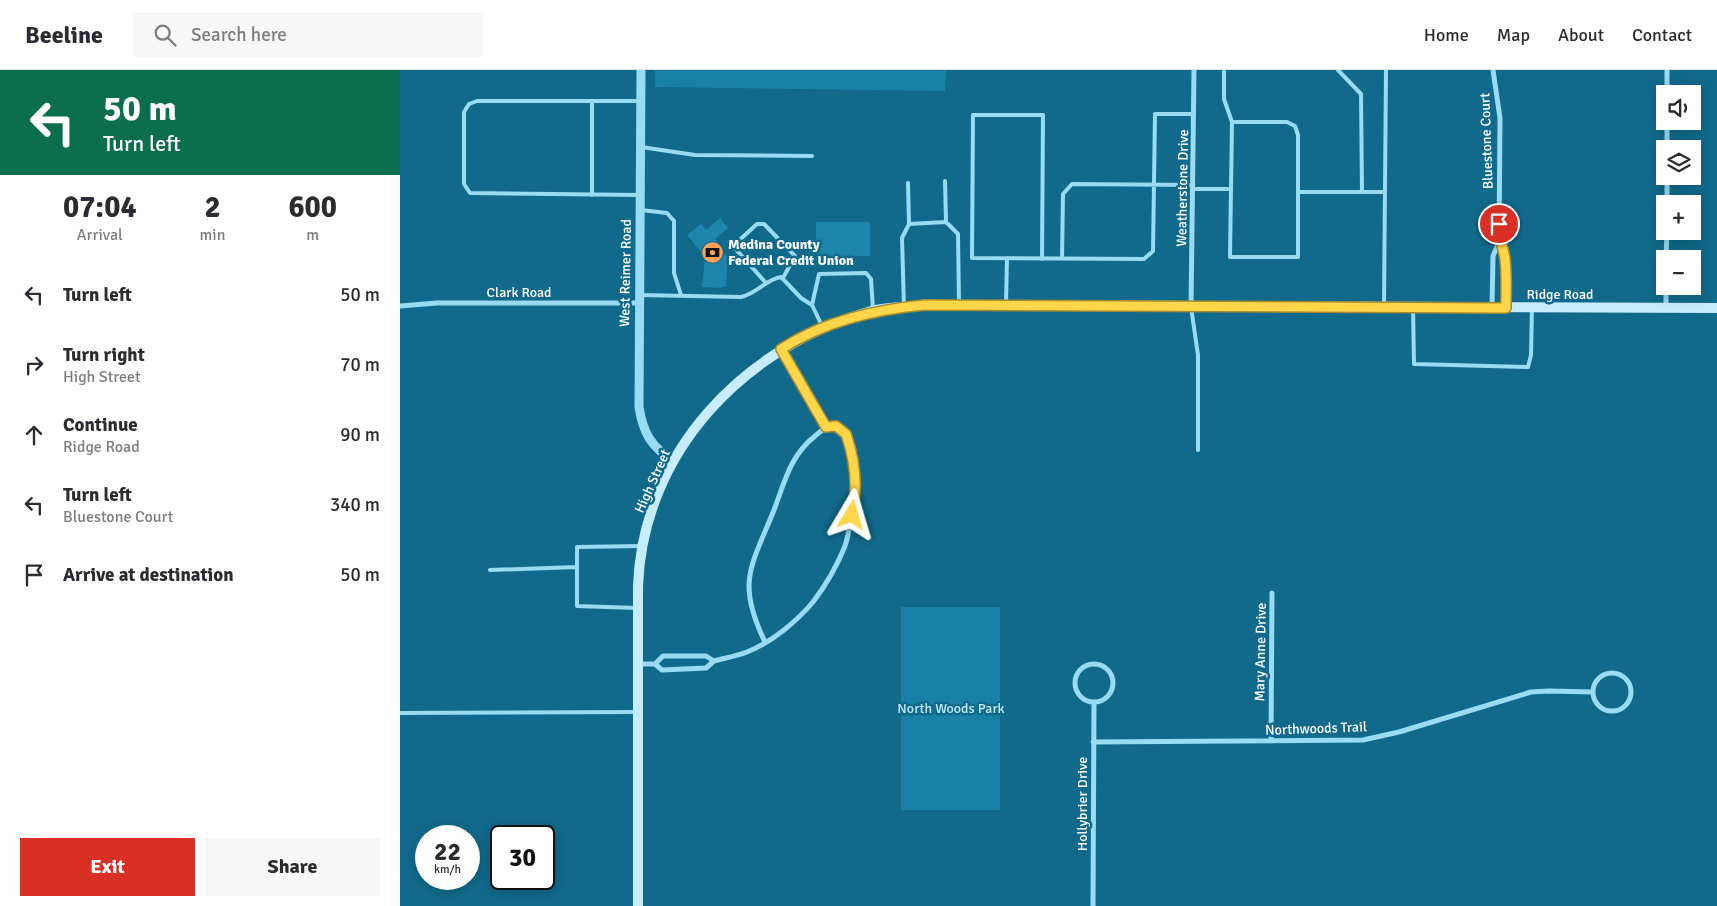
<!DOCTYPE html>
<meta charset="utf-8">
<style>
:root{--surface:#fff;--page:#f7f7f7;--text:#2b2b33;--muted:#7c7c81;--line:#e1e1e2;--accent:#d93025}
body{margin:0;font-family:Signika,sans-serif;background:var(--page);color:var(--text);height:100vh;display:flex;flex-direction:column;font-size:19px;white-space:nowrap}
*{box-sizing:border-box;margin:0}
p{font-size:16px;color:var(--muted)}
.icon{flex:none;width:28px;height:28px;fill:none;stroke:currentColor;stroke-width:2;stroke-linecap:round;stroke-linejoin:round}
.map{position:relative;flex:1;overflow:hidden}
.panel{display:flex;flex-direction:column;background:var(--surface);width:400px}
.panel>*{flex:none}
.banner{background:#0b6e4f;color:#fff;overflow:hidden}
.fabs{position:absolute;left:1256px;top:15px;display:grid;gap:10px}
.fabs a{display:grid;place-items:center;width:45px;height:45px;border-radius:0px;background:var(--surface);box-shadow:0 2px 12px #0003;font-size:25px}
.speed{position:absolute;left:15px;top:755px;display:flex;gap:10px;font-size:25px;font-weight:700;text-align:center}
.speed>*{display:grid;place-content:center;width:65px;height:65px;border-radius:50%;background:var(--surface);box-shadow:0 2px 12px #0003;line-height:1}
.speed small{font-size:12px;font-weight:400}
.speed .limit{border:2px solid #111;border-radius:8px;background:#fff;color:#111}
.pin{position:absolute;display:grid;place-items:center;width:42px;height:42px;color:#fff;margin:-21px;border:2px solid #fff;border-radius:50%;box-shadow:0 1px 5px #0007}
.me{position:absolute;width:55px;margin:-28px;rotate:7deg;stroke-linejoin:round;filter:drop-shadow(0 0 4px #0008)}
.turn{display:flex;align-items:center;gap:18px;height:105px;padding:0 20px;font-size:22px}
.turn .icon{width:65px;height:65px;stroke-width:2.5}
.turn b{display:block;font-size:35px;line-height:42px}
.eta{display:flex;justify-content:space-evenly;align-items:center;height:85px;text-align:center}
.eta b{font-size:30px;font-weight:800;line-height:35px}
.action{display:flex;gap:10px;margin-top:auto;padding:10px 20px}
.action a{flex:1;height:58px;border-radius:0px;background:var(--accent);color:#fff;font-size:20px;font-weight:800;line-height:58px;text-align:center}
.action a+a{background:var(--page);color:var(--text)}
ul{padding:0;list-style:none}
li{display:flex;align-items:center;gap:15px;height:70px;padding:0 20px}
li div{flex:1}
li b{display:block;font-size:19px}
li em{font-style:normal}
header{display:flex;align-items:center;gap:30px;box-sizing:border-box;height:70px;padding:0 25px;background:var(--surface);border-bottom:1px solid var(--line)}
header strong{font-size:24px}
nav{display:flex;gap:28px;margin-inline-start:auto;font-size:18px}
.search{width:350px;height:45px;background:var(--page);display:flex;align-items:center;gap:12px;box-sizing:border-box;padding:0 18px;border-radius:0px;color:var(--muted);font-size:19px}
main{display:flex;flex:1;min-height:0}
.map>svg:first-child{display:block}
.green{fill:#1981a6}
.building{fill:#1e86ab}
.lines{fill:none;stroke-linecap:round;stroke-linejoin:round}
.service{stroke:#98dbf2;stroke-width:4}
.minor{stroke:#98dbf2;stroke-width:5}
.tertiary{stroke:#98dbf2;stroke-width:9}
.secondary{stroke:#c7edfc;stroke-width:10}
.route-casing{stroke:#a68a30;stroke-width:12}
.route{stroke:#ffd54a;stroke-width:9}
.labels{text-anchor:middle;stroke-width:5;stroke-linejoin:round;paint-order:stroke}
.street-label{font-size:14px;fill:#fff;stroke:#116a8c}
.poi-label{font-size:14px;font-weight:bold;fill:#fff;stroke:#116a8c;text-anchor:start}
.park-label{font-size:14px;fill:#bfedfd;stroke:#116a8c}
</style>
<header>
<strong>Beeline</strong>
<div class="search"><svg class="icon" aria-label="search" viewBox="0 0 24 24"><circle cx="10" cy="10" r="6"/><path d="M15 15l6 6"/></svg>Search here</div>
<nav><a>Home</a><a>Map</a><a>About</a><a>Contact</a></nav>
</header>
<main>
<section class="panel">
<div class="banner">
<div class="turn"><svg class="icon" aria-label="left" viewBox="0 0 24 24"><path d="M17 20v-9H6M10 6l-5 5 5 5"/></svg><div><b>50 m</b>Turn left</div></div>
</div>
<div class="eta">
<div><b>07:04</b><p>Arrival</p></div>
<div><b>2</b><p>min</p></div>
<div><b>600</b><p>m</p></div>
</div>
<ul>
<li><svg class="icon" aria-label="left" viewBox="0 0 24 24"><path d="M17 20v-9H6M10 6l-5 5 5 5"/></svg><div><b>Turn left</b></div><em>50 m</em></li>
<li><svg class="icon" aria-label="right" viewBox="0 0 24 24"><path d="M7 20v-9h11M14 6l5 5-5 5"/></svg><div><b>Turn right</b><p>High Street</p></div><em>70 m</em></li>
<li><svg class="icon" aria-label="ahead" viewBox="0 0 24 24"><path d="M12 20V5M6 11l6-6 6 6"/></svg><div><b>Continue</b><p>Ridge Road</p></div><em>90 m</em></li>
<li><svg class="icon" aria-label="left" viewBox="0 0 24 24"><path d="M17 20v-9H6M10 6l-5 5 5 5"/></svg><div><b>Turn left</b><p>Bluestone Court</p></div><em>340 m</em></li>
<li><svg class="icon" aria-label="arrive" viewBox="0 0 24 24"><path d="M6 21V4h12l-3 4 3 4H6"/></svg><div><b>Arrive at destination</b></div><em>50 m</em></li>
</ul>
<div class="action"><a>Exit</a><a>Share</a></div>
</section>
<div class="map">
<svg width="1317" height="836" viewBox="0 0 1317 836">
<rect width="100%" height="100%" fill="#116a8c"/>
<!-- green -->
<path class="green" d="M255 0H546L545 21 255 17Z
M501 537H600V740H501Z"/>
<!-- building -->
<path class="building" d="M320 148 328 158 315 169 323 179V185L328 186 326 216 320 218 302 217 305 187 287 165 301 154 306 160Z
M416 152H470V186H416Z"/>
<g class="lines">
<!-- service -->
<path class="service" d="M824 0V29L832 52H887L895 56 898 65V122
M938 0 961 24 962 122
M192 31V125
M241 77 295 85 412 86
M545 111 546 152 558 164 559 233
M793 119H831L830 187H898V122H985
M831 119 832 52
M240 125 70 123 64 114V42L69 34 77 31H241
M241 140 267 143 274 151V203L281 225
M509 154 546 152
M642 189 643 45H573L572 188 744 189 753 181 755 44H794
M662 189 663 124 672 114 793 115
M366 213 333 176 357 154H364L395 186 383 208
M239 225 341 227C357 224 366 209 381 207L401 228 412 235 423 258
M606 234 607 188
M412 235 419 204 466 203 471 209 473 239
M984 235 986 0
M504 237 502 168 509 154 508 113
M791 237 798 285V380
M1013 237 1014 294 1128 297 1131 285 1132 237
M90 500 177 497
M237 538 177 536V477L241 476
M0 643 238 642"/>
<!-- minor -->
<path class="minor" d="M1093 0 1100 48 1099 171 1104 188 1106 237
M1267 24V0
M1267 79V51
M1267 134V106
M1266 189 1267 161
M0 236 37 233H239
M791 237 794 0
M1092 237 1093 186 1099 172
M1266 237V216
M381 280 426 357
M314 591C325 588 337 586 347 582 372 572 396 552 413 532 426 515 437 496 445 476 452 455 467 362 435 357 426 355 421 361 415 366 390 386 385 411 374 440 351 497 336 512 365 572
M238 594H255L263 586H306L314 591 306 598 262 600 255 594
M675 613a19 19 0 1 1 38 0a19 19 0 1 1-38 0Z
M1193 622a19 19 0 1 1 38 0a19 19 0 1 1-38 0Z
M871 671 872 523
M693 672 963 670 999 662 1131 622 1149 621 1193 622
M693 836 694 632"/>
<!-- tertiary -->
<path class="tertiary" d="M241 0 239 337C243 363 251 377 274 391"/>
<!-- secondary -->
<path class="secondary" d="M238 836V516C243 381 345 276 471 241 488 237 506 237 524 235L1317 238"/>
</g>
<g class="lines">
<defs>
<path id="route" d="M452 445C458 418 455 390 446 364L436 356 426 357 381 279C425 251 473 240 524 235L1106 238C1106 222 1107 205 1105 189 1103 177 1099 167 1099 154"/>
</defs>
<!-- route casing -->
<use href="#route" class="route-casing"/>
<!-- route -->
<use href="#route" class="route"/>
</g>
<!-- icons -->
<defs>
<symbol id="bank-disc" viewBox="-11 -11 22 22"><circle r="9.5" fill="#ff9f59" stroke="#116a8c"/><path d="M-6-4H6V4H-6ZM0-2.3a2.3 2.3 0 1 0 0 4.6a2.3 2.3 0 1 0 0-4.6Z" fill="#111"/></symbol>
</defs>
<g fill-rule="evenodd">
<use href="#bank-disc" x="300" y="170" width="25" height="25"/>
</g>
<g class="labels">
<!-- street labels -->
<g class="street-label">
<text transform="translate(1086 71) rotate(-92)" y="5">Bluestone Court</text>
<text transform="translate(782 118) rotate(-89)" y="5">Weatherstone Drive</text>
<text transform="translate(225 203) rotate(-89)" y="5">West Reimer Road</text>
<text x="119" y="227">Clark Road</text>
<text x="1160" y="229">Ridge Road</text>
<text transform="translate(252 411) rotate(-66)" y="5">High Street</text>
<text transform="translate(860 582) rotate(-89)" y="5">Mary Anne Drive</text>
<text transform="translate(916 658) rotate(-2)" y="5">Northwoods Trail</text>
<text transform="translate(682 734) rotate(-90)" y="5">Hollybrier Drive</text>
</g>
<!-- poi labels -->
<g class="poi-label">
<text x="328" y="179">Medina County<tspan x="328" dy="16">Federal Credit Union</tspan></text>
</g>
<!-- park labels -->
<g class="park-label">
<text x="551" y="643">North Woods Park</text>
</g>
</g>
</svg>
<div class="fabs">
<a><svg class="icon" aria-label="sound" viewBox="0 0 24 24"><path d="M4 9h4l5-4v14l-5-4H4zM17 9q2 3 0 6"/></svg></a>
<a><svg class="icon" aria-label="layers" viewBox="0 0 24 24"><path d="M12 4l9 5-9 5-9-5zM3 14l9 5 9-5"/></svg></a>
<a>+</a>
<a>−</a>
</div>
<div class="speed"><div>22<small>km/h</small></div><div class="limit">30</div></div>
<div class="pin" style="left:1099px;top:154px;background:#d93025"><svg class="icon" aria-label="arrive" viewBox="0 0 24 24"><path d="M6 21V4h12l-3 4 3 4H6"/></svg></div>
<svg class="me" style="left:452px;top:445px" viewBox="-20 -20 40 40"><path d="M0-17L14 15 0 8-14 15z" fill="#ffd54a" stroke="#fff" stroke-width="4"/></svg>
</div>
</main>
